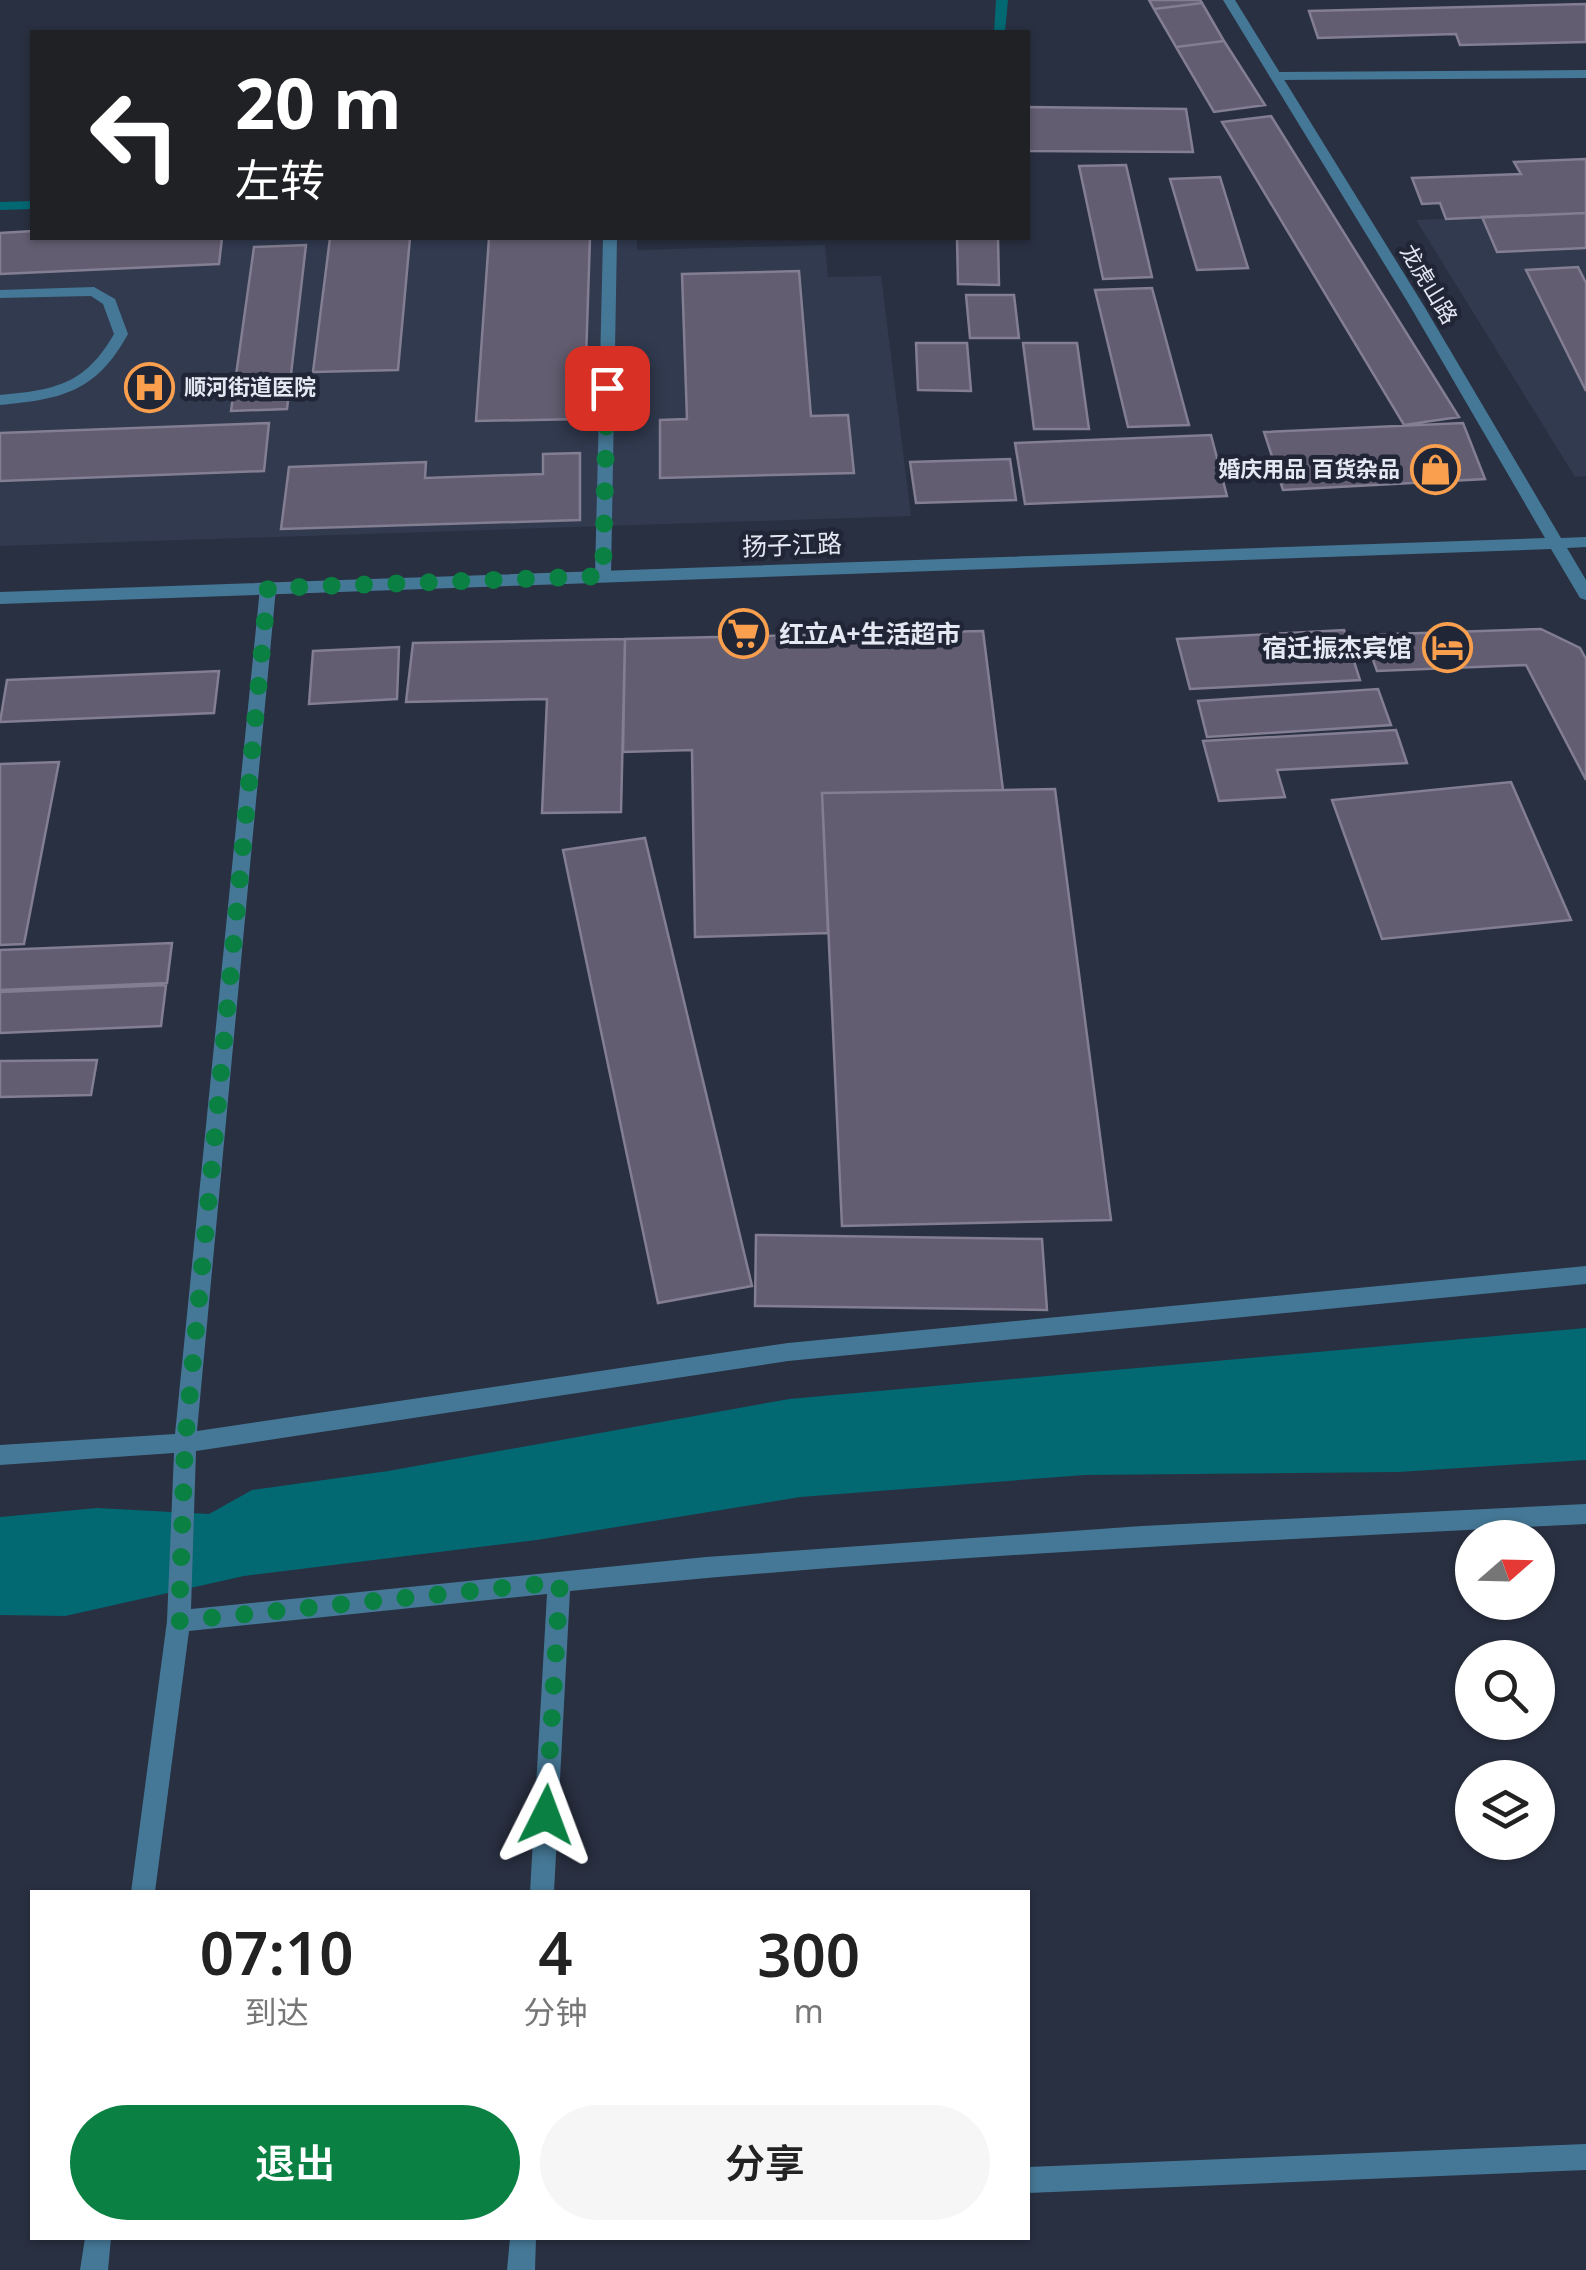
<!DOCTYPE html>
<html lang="zh">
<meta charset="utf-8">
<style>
:root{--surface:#fff;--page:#f6f6f6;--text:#222;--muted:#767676;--accent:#0b8043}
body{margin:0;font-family:"Noto Sans","Noto Sans SC",sans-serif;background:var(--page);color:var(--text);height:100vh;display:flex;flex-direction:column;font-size:38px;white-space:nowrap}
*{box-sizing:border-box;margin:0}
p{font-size:32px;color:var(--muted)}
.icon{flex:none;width:55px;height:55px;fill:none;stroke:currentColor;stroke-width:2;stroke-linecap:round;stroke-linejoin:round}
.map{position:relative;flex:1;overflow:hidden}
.drawer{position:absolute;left:30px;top:1890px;width:1000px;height:350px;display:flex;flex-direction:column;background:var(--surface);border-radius:0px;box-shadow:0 2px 8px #0004}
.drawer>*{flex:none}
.guide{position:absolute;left:30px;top:30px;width:1000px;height:210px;border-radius:0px;box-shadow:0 2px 8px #0004;background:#202124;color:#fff;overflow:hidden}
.needle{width:65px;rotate:70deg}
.fabs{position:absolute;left:1455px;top:1520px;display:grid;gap:20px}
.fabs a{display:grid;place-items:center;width:100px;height:100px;border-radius:50%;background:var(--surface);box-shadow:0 2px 8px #0004;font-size:50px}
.pin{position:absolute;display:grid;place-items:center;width:85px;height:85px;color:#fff;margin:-42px;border-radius:20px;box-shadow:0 5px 15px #0006}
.me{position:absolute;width:110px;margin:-55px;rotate:3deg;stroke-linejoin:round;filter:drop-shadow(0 0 8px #0008)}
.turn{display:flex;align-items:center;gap:35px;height:210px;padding:0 40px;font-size:45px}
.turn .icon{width:130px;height:130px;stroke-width:2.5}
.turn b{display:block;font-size:70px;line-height:85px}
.eta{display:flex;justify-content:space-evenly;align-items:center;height:170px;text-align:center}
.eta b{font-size:60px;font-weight:600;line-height:70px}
.button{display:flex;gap:20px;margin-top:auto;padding:20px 40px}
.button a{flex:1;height:115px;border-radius:60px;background:var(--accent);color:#fff;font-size:40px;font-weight:600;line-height:115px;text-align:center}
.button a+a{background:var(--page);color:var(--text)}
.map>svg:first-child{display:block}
.built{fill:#313a4f}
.water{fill:#026871}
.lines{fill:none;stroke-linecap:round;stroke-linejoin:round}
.stream{fill:#026871;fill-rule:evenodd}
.building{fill:#625d70;stroke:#837e92;stroke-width:2.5}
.service{fill:#457896;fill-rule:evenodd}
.minor{fill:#457896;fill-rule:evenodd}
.tertiary{fill:#457896;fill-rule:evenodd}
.route{stroke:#0b8043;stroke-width:18;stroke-dasharray:0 32.4}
.labels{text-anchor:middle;stroke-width:9;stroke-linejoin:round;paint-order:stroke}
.far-street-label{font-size:22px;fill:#e3e8f3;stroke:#202636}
.far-poi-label{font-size:22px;font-weight:bold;fill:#e3e8f3;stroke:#202636;text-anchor:start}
.street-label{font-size:25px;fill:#e3e8f3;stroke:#202636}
.poi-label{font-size:25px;font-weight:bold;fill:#e3e8f3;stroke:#202636;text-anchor:start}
</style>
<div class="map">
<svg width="1586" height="2270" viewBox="0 0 1586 2270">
<rect width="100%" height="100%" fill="#293041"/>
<!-- built -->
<path class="built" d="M1586 213V476L1575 477 1416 220Z
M32 233V238H637V250L825 245 828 277 881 276 911 516 0 546V234Z"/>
<!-- water -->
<path class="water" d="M1586 1328V1460L1399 1472 1085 1475 801 1497 537 1540 244 1576 65 1616 0 1615V1517L97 1508 209 1514 252 1490 388 1471 789 1399Z"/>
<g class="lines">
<!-- stream -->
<path class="stream" d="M996 0H1008L1005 32H994Z
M32 201V209L0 210V202Z"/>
</g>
<!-- building -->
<path class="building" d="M1149 0H1200L1202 3 1154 9Z
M1202 3 1224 41 1176 47 1154 9Z
M1586 4V42L1460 45 1456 34 1318 38 1309 11Z
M1224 41 1265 105 1214 112 1176 47Z
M1028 107 1186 109 1193 152 1028 151Z
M1271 116 1459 417 1404 425 1222 122Z
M1586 159V213L1446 219 1440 203 1422 204 1412 178 1521 174 1514 162Z
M1126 165 1152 277 1103 279 1079 166Z
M1220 177 1248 268 1197 270 1170 179Z
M1586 213V248L1497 252 1482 217Z
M32 231V238H222L219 264 0 274V233Z
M330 238H410L398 370 313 372Z
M489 238H590L584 419 476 421Z
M957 238H998L999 285 958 284Z
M306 245 287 409 231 411 254 247Z
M1578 267 1586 283V391L1526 270Z
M799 271 811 416 848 415 854 473 660 478V420L687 419 682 274Z
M1152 288 1189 425 1128 427 1095 290Z
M966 295H1014L1019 338H970Z
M916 343H967L971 391 918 390Z
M1023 343H1077L1089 429H1034Z
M269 423 264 471 0 481V433Z
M1463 423 1485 479 1283 490 1264 432Z
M1211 435 1227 496 1025 504 1015 443Z
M580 453V520L281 529 289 467 426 462 425 478 543 474V454Z
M1010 459 1016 500 916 503 910 462Z
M1541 629 1580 648 1586 659V780L1526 665 1377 671 1364 635Z
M1344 630 1360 680 1190 689 1177 639Z
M983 631 1003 790 822 793 828 933 695 937 692 750 623 752 625 639Z
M625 639 621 812 542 813 547 699 406 702 413 643Z
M399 647 397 699 309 704 313 651Z
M219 671 214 713 0 722 7 680Z
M1378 689 1391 725 1207 737 1198 701Z
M1396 730 1407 763 1277 770 1285 797 1219 801 1203 741Z
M59 762 24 944 0 945V764Z
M1511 782 1571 920 1382 939 1332 800Z
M1055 789 1111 1220 842 1226 822 793Z
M645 838 752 1286 658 1303 563 850Z
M172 943 167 983 0 990V950Z
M166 985 161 1026 0 1033V992Z
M97 1060 91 1095 0 1097V1061Z
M756 1235 1042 1239 1047 1310 755 1306Z"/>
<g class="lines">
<!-- service -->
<path class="service" d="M1586 70V78L1276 80 1269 76 1276 72Z
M603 238H617L611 576 603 582 595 576Z
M94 287 115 299 128 334C96 392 63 399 0 405V395C54 390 85 385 114 334L103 304 91 296 0 298V290Z
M1586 2144V2170L1028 2193V2167Z"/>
<!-- minor -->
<path class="minor" d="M268 582 276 588 197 1431 788 1343 1586 1266V1284L788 1361 196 1451 191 1609 706 1557 1142 1526 1586 1504V1524C1247 1541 908 1557 570 1591L554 1892H530L547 1594 189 1631 155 1892H131L167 1621 174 1453 0 1465V1445L175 1434 260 588Z
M85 2238H111L108 2270H80Z
M510 2238H536L535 2270H507Z"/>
<!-- tertiary -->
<path class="tertiary" d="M1223 0H1235L1424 306 1561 538 1586 537V547L1567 548 1586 580V600L1580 598 1551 549 0 604V592L1545 538 1410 306Z"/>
</g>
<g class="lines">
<!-- route -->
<path class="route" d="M546 1815 560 1582 179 1621 185 1443 268 588 603 576 607 388"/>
</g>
<!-- icons -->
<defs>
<symbol id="hospital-ring" viewBox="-11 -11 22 22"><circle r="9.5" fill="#202636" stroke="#fa9f4e" stroke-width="1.5"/><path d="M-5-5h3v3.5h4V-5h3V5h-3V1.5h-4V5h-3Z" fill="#fa9f4e"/></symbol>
<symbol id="shop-ring" viewBox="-11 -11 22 22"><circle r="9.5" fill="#202636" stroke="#fa9f4e" stroke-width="1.5"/><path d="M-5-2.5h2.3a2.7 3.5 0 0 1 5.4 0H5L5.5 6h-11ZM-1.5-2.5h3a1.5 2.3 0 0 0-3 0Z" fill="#fa9f4e"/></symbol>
<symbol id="supermarket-ring" viewBox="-11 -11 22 22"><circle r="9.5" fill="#202636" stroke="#fa9f4e" stroke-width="1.5"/><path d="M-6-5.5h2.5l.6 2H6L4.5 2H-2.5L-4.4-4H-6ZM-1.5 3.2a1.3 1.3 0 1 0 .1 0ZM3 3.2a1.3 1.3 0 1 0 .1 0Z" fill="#fa9f4e"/></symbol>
<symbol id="hotel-ring" viewBox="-11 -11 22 22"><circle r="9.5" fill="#202636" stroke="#fa9f4e" stroke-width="1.5"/><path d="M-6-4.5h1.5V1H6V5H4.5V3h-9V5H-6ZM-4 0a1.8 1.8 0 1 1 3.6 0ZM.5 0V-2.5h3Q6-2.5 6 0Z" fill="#fa9f4e"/></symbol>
</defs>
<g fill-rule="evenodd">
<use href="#hospital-ring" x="122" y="360" width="55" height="55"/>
<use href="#shop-ring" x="1408" y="442" width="55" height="55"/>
<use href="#supermarket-ring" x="716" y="606" width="55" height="55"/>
<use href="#hotel-ring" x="1420" y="620" width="55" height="55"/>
</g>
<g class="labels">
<!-- far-street labels -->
<g class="far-street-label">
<text transform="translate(1429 284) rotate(59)" y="8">龙虎山路</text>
</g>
<!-- far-poi labels -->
<g class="far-poi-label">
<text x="184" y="395">顺河街道医院</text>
<text x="1400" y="477" text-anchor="end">婚庆用品 百货杂品</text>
</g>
<!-- street labels -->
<g class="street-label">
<text transform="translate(792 545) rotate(-2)" y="9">扬子江路</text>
</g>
<!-- poi labels -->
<g class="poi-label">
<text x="779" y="643">红立A+生活超市</text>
<text x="1412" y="657" text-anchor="end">宿迁振杰宾馆</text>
</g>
</g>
</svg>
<div class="fabs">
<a><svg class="needle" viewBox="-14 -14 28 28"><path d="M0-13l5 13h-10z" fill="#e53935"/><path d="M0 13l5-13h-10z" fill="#767676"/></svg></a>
<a><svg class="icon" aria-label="search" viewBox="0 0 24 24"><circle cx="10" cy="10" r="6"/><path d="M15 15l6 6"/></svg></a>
<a><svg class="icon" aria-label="layers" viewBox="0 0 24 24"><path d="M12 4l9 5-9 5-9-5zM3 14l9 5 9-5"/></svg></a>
</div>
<div class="pin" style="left:607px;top:388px;background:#d93025"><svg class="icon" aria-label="arrive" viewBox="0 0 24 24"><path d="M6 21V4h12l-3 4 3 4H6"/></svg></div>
<svg class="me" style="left:546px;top:1815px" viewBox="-20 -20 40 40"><path d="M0-17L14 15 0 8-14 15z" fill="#0b8043" stroke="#fff" stroke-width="4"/></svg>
<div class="guide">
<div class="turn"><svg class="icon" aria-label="left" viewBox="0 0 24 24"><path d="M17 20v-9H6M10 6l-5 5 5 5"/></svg><div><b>20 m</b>左转</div></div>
</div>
<section class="drawer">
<div class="eta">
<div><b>07:10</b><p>到达</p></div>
<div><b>4</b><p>分钟</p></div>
<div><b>300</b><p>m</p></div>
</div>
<div class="button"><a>退出</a><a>分享</a></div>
</section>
</div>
